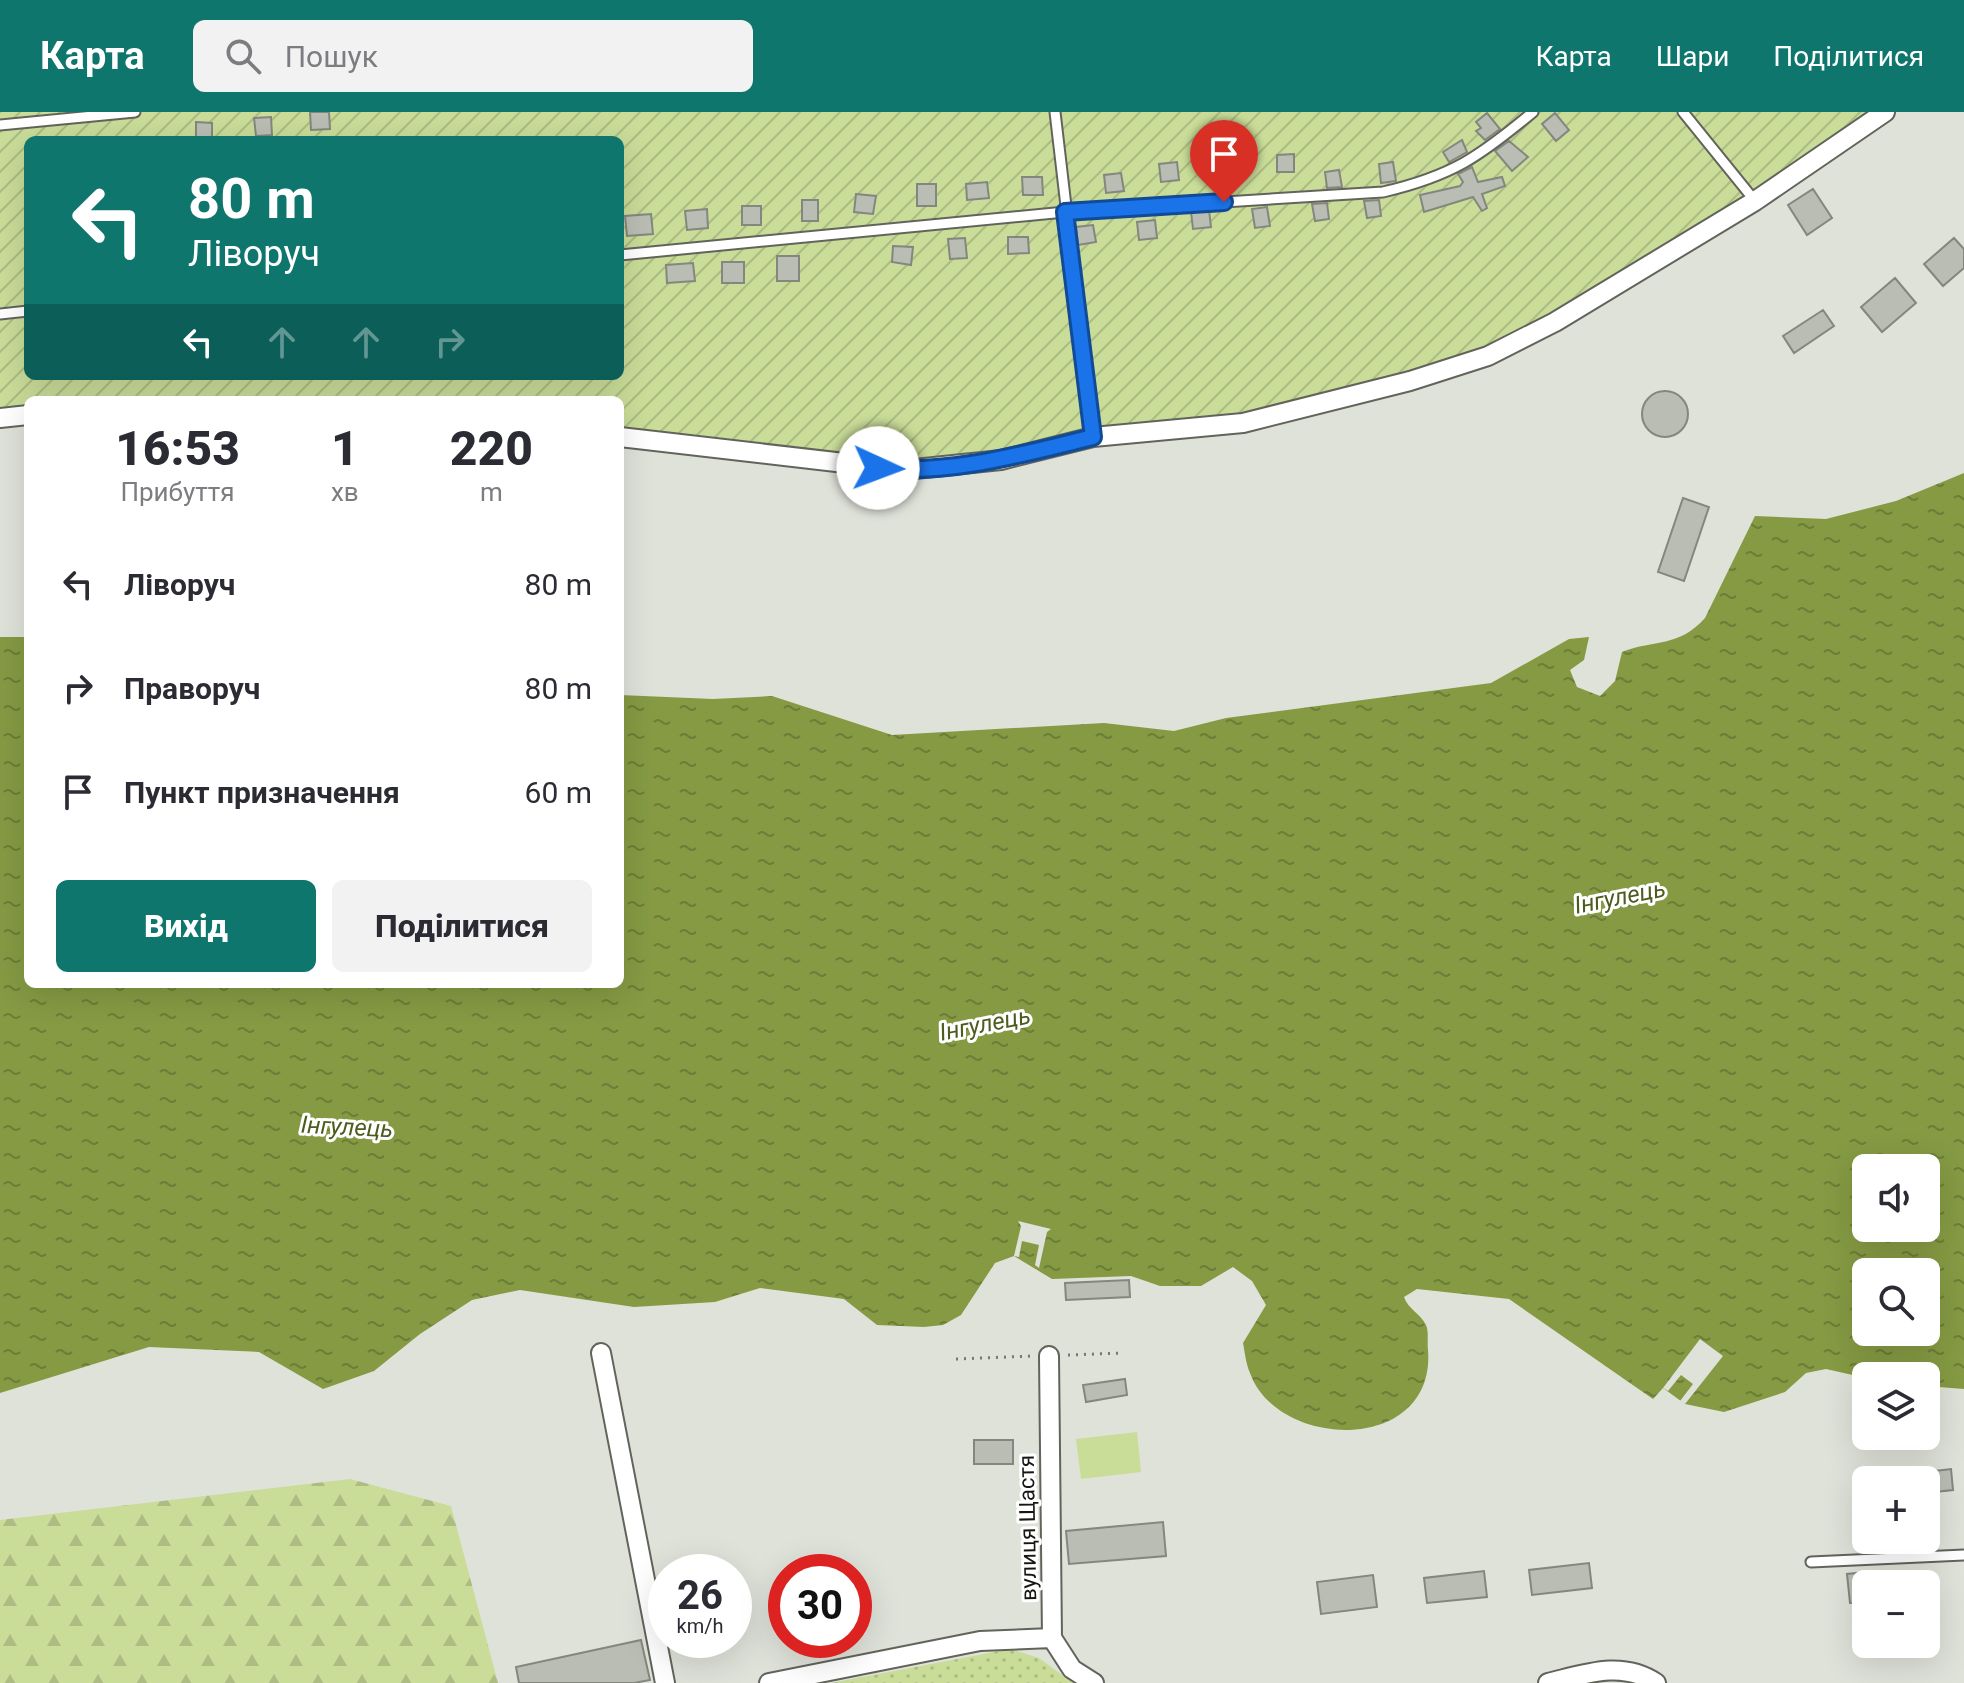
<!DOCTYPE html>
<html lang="uk">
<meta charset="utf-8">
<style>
:root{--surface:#fff;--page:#f2f2f3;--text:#2b2b33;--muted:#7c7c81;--accent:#0f766e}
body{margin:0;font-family:Roboto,sans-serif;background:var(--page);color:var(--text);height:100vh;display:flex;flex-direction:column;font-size:30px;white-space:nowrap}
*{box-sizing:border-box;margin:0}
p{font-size:26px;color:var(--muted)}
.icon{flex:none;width:44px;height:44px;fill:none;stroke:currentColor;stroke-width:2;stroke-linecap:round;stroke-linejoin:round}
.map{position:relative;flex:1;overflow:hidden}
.side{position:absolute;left:24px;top:284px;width:600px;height:592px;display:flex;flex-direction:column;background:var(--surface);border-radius:12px;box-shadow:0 8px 32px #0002}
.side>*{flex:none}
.banner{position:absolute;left:24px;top:24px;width:600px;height:244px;border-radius:12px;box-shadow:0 8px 32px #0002;background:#0f766e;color:#fff;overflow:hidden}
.fabs{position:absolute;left:1852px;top:1042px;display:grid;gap:16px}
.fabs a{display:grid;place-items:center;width:88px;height:88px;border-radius:12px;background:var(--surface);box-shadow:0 8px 32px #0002;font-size:40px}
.speed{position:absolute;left:648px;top:1442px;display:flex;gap:16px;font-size:40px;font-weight:700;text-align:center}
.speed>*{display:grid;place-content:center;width:104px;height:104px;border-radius:50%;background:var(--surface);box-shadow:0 8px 32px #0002;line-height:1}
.speed small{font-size:20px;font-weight:400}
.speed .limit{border:12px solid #d22;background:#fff;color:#111}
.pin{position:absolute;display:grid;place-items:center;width:68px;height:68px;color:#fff;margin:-82px -34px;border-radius:50% 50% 50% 0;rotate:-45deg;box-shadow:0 0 8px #0007}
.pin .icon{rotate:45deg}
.me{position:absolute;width:88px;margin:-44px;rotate:92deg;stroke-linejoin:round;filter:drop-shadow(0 0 6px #0008)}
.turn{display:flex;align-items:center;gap:28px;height:168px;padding:0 32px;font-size:36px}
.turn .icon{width:104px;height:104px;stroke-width:2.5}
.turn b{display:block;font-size:56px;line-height:68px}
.lanes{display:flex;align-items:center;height:76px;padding:0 32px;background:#0003;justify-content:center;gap:40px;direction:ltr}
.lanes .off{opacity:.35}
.eta{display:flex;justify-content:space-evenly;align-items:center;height:136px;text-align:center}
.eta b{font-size:48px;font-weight:800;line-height:56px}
.primary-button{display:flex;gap:16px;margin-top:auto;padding:16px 32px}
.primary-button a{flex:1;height:92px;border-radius:12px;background:var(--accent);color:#fff;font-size:32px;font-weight:800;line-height:92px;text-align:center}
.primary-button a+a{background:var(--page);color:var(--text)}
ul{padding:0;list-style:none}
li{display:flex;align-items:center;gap:24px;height:104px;padding:0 32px}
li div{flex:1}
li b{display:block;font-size:30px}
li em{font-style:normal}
header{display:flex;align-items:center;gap:48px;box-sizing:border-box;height:112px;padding:0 40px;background:var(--accent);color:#fff}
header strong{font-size:38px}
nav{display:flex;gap:44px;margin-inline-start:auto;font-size:28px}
.search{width:560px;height:72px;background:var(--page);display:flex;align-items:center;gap:20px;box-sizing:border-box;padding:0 28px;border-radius:12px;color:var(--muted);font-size:30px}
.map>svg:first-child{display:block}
.grass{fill:url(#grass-dots)}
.forest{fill:url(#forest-firs)}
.garden{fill:url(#garden-furrows);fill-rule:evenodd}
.pitch{fill:#c9dc98}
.water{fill:url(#water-ripples);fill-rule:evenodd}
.pier{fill:#dfe2d9}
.building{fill:#babdb4;stroke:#84877e;stroke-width:2}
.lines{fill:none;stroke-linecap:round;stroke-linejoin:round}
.lane-casing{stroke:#62645c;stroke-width:13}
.street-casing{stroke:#62645c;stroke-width:22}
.path{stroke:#757771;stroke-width:3;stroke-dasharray:2 6;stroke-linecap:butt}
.lane{stroke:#fff;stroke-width:9}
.street{stroke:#fff;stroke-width:18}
.route-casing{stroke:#114b97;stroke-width:20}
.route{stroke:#1a73e8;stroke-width:14}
.labels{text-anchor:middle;stroke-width:6;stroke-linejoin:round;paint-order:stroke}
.street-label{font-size:22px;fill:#161714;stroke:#fff}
.water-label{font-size:24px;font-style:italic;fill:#4d5c1e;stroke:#fff}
</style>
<header>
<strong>Карта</strong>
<div class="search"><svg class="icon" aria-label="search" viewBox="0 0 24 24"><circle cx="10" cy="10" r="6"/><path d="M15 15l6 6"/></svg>Пошук</div>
<nav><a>Карта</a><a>Шари</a><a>Поділитися</a></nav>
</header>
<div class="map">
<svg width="1964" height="1571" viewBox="0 0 1964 1571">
<defs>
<pattern id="grass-dots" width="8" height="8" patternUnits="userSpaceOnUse" patternTransform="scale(2)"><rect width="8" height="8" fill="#c9dc98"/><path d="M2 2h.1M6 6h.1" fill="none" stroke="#acbc82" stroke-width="1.8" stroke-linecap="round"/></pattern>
<pattern id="forest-firs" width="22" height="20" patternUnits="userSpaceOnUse" patternTransform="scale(2)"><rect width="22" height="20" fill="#c9dc98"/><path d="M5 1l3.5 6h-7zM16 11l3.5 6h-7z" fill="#acbc82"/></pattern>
<pattern id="garden-furrows" width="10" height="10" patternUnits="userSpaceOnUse" patternTransform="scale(2)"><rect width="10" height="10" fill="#c9dc98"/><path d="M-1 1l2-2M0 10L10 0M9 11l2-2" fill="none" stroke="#acbc82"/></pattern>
<pattern id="water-ripples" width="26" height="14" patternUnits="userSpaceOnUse" patternTransform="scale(2)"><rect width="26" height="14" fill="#859a43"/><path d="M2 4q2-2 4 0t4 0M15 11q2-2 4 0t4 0" fill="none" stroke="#6c7d37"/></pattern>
</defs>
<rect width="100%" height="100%" fill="#dfe2d9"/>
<!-- grass -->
<path class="grass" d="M1010 1537 1039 1546 1073 1571H831Z"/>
<!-- forest -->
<path class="forest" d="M350 1367 451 1394 498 1571H0V1408Z"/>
<!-- garden -->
<path class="garden" d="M0 0H1885L1488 244 1243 311 905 358 620 325V288H28V303L0 306ZM28 28H620V264H28Z"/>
<!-- pitch -->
<path class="pitch" d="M1137 1320 1141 1360 1081 1367 1076 1327Z"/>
<!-- water -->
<path class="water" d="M1964 361V1277L1926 1274V1264L1866 1266 1826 1257 1806 1261 1785 1280 1724 1300 1685 1292 1663 1276 1653 1287 1509 1187 1417 1177 1404 1185C1408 1197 1421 1202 1426 1213 1429 1219 1427 1231 1428 1238 1436 1342 1278 1339 1250 1261 1246 1252 1245 1241 1243 1231L1266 1193 1252 1169 1233 1155 1201 1174H1160L1131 1164 1052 1167 1014 1144 995 1151 961 1203 943 1213 924 1215 877 1213 844 1187 760 1176 715 1190 634 1195 520 1178 472 1188 420 1222 374 1259 323 1277 259 1240 149 1235 0 1281V525H28V872H620V583L713 587 772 584 892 623 1104 611 1174 619 1226 606 1491 571 1569 527 1589 525 1584 548 1570 558 1577 575 1600 584 1615 569 1622 540C1655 527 1678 536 1705 506L1755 404 1826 407 1896 389ZM1866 1056H1926V1116H1866ZM1866 1160H1926V1220H1866Z"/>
<!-- pier -->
<path class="pier" d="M1018 1109 1051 1117 1047 1120 1039 1156 1035 1153 1039 1133 1022 1129 1019 1145 1014 1144 1021 1114Z
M1700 1227 1723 1244 1685 1292 1680 1289 1693 1272 1681 1263 1668 1279 1663 1276Z"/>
<!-- building -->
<path class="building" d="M310 0H329L330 17 311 18Z
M1487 1 1500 17 1485 28 1476 19 1481 16 1476 10Z
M1555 1 1569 18 1556 29 1542 12Z
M271 5 272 23 256 24 254 6Z
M196 10 212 11V28H196Z
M1462 28 1467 40 1449 50 1443 40Z
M1509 29 1528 45 1512 59 1495 39Z
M1294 42V60H1277V43Z
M1234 48 1236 66 1218 68 1216 50Z
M1177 50 1179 68 1161 70 1159 52Z
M1393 50 1396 69 1381 71 1379 52Z
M1472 55 1478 70 1502 65 1505 74 1482 82 1487 96 1482 99 1473 85 1424 100 1420 83 1460 74 1463 70 1458 62Z
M1339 58 1342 75 1327 76 1325 60Z
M1121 61 1124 79 1106 81 1104 63Z
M1022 65H1042L1043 83H1023Z
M987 70 989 86 967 88 966 72Z
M917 72H936V94H917Z
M1813 77 1832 106 1807 123 1788 93Z
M856 82 876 84 873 102 854 100Z
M802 88H818V109H802Z
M1379 88 1381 104 1367 106 1364 89Z
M1327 91 1329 107 1315 109 1312 92Z
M742 94H761V113H742Z
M1267 95 1270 114 1255 116 1252 97Z
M707 97 708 116 687 118 685 99Z
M1209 98 1211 115 1193 117 1191 100Z
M651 102 653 122 627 124 625 104Z
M1155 108 1157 126 1139 128 1137 110Z
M1093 113 1096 130 1078 133 1076 115Z
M1008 125H1028L1029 141 1008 142Z
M965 126 967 146 950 147 948 127Z
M1954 126 1964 137V156L1943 174 1924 152Z
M893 134 913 135 911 153 892 150Z
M777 144H799V169H777Z
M722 150H744V171H722Z
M693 151 695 169 667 171 666 153Z
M1895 166 1916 191 1882 220 1861 195Z
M1823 198 1834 214 1794 241 1783 224Z
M1642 302a23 23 0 1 1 46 0a23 23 0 1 1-46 0Z
M1683 386 1709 395 1684 469 1658 460Z
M1129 1168 1130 1185 1066 1188 1065 1171Z
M1125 1267 1127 1283 1086 1290 1083 1273Z
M974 1328H1013V1352H974Z
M1951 1357 1953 1378 1926 1381V1360Z
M1163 1410 1166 1444 1069 1452 1066 1419Z
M1589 1451 1592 1476 1532 1483 1529 1458Z
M1484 1459 1487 1485 1427 1491 1424 1466Z
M1866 1460V1490L1850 1491 1847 1462Z
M1373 1463 1377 1495 1321 1502 1317 1470Z
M641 1528 650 1568 634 1571H519L516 1555Z"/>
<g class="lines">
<defs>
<path id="lane" d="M1055 0 1093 325
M1683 0 1755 89
M0 13 135 0
M620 143 1065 100 1383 80C1452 64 1479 45 1533 0
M0 202 28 199
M1811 1450 1964 1443"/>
<path id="street" d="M0 306 28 303
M620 325 905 358 1001 348 1093 325 1243 311 1410 269 1488 244 1555 210 1755 89 1885 0
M601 1241 665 1571
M1049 1244 1052 1526 1072 1557 1094 1571
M769 1571 980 1529 1052 1526
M1548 1571C1585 1562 1622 1548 1656 1571"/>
</defs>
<!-- lane casing -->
<use href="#lane" class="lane-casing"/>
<!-- street casing -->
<use href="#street" class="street-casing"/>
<!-- path -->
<path class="path" d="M1068 1243 1124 1241
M956 1247 1033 1244"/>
<!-- lane -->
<use href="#lane" class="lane"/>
<!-- street -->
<use href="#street" class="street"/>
</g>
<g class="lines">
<defs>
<path id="route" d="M878 356C950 363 1023 342 1093 325L1065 100 1224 90"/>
</defs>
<!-- route casing -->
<use href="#route" class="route-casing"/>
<!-- route -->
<use href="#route" class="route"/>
</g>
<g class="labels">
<!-- street labels -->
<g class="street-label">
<text transform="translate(1027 1416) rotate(-91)" y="8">вулиця Щастя</text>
</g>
<!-- water labels -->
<g class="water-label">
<text transform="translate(1620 785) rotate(-11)" y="8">Інгулець</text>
<text transform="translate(985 912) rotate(-11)" y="8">Інгулець</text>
<text transform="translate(347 1015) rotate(3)" y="8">Інгулець</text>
</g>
</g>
</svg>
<div class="fabs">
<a><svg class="icon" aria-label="sound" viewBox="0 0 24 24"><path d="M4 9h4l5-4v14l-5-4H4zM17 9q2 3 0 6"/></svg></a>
<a><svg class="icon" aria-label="search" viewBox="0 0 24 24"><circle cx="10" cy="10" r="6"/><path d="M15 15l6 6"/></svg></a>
<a><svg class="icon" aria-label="layers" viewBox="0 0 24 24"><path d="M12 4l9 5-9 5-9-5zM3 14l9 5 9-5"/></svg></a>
<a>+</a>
<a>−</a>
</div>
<div class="speed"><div>26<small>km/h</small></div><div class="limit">30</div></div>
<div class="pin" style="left:1224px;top:90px;background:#d93025"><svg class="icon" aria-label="arrive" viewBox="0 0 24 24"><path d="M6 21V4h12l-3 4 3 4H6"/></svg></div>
<svg class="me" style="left:878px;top:356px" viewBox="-20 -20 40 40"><circle r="19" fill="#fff"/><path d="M0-13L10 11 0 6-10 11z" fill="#1a73e8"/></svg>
<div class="banner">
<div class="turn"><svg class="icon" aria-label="left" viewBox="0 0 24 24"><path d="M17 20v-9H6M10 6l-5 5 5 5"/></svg><div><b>80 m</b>Ліворуч</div></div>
<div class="lanes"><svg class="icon" aria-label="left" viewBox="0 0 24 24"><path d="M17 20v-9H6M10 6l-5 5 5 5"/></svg><svg class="icon off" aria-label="ahead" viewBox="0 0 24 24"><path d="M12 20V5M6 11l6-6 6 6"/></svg><svg class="icon off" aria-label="ahead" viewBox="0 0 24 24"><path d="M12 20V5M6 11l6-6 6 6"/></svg><svg class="icon off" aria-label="right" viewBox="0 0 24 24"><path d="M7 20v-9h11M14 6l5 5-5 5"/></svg></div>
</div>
<section class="side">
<div class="eta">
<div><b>16:53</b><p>Прибуття</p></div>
<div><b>1</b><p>хв</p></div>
<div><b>220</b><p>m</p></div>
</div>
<ul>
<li><svg class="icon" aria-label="left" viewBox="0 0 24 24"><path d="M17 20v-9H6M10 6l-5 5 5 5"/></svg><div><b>Ліворуч</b></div><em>80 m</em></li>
<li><svg class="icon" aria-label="right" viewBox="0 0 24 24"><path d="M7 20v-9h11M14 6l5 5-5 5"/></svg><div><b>Праворуч</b></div><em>80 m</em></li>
<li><svg class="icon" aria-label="arrive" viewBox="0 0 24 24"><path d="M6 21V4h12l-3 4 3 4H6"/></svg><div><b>Пункт призначення</b></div><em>60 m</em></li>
</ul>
<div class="primary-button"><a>Вихід</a><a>Поділитися</a></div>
</section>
</div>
